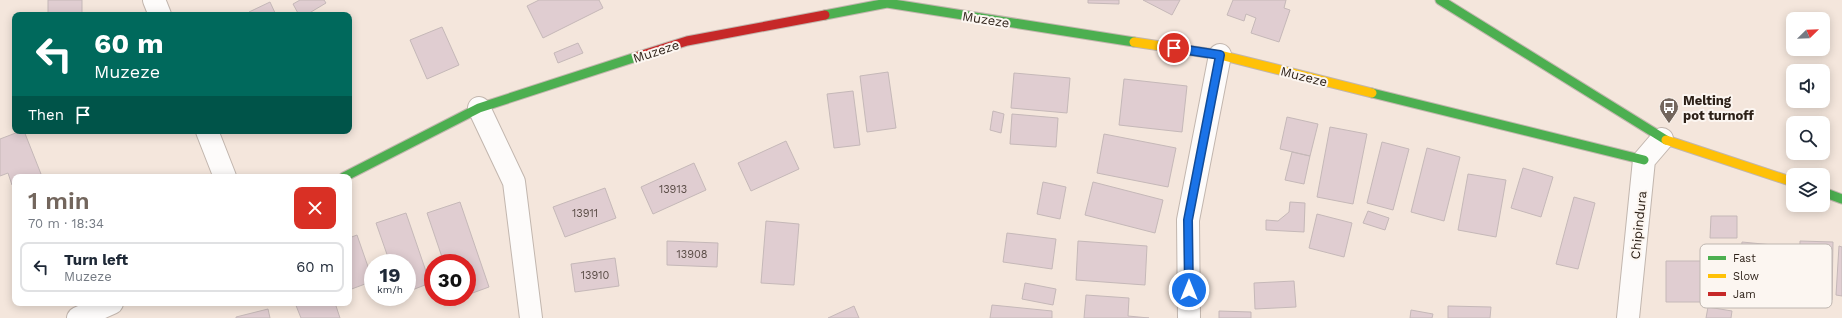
<!DOCTYPE html>
<meta charset="utf-8">
<style>
:root{--surface:#fff;--page:#f2f2f3;--text:#1f2937;--muted:#747a83;--line:#e0e1e3;--accent:#73665d}
body{margin:0;font-family:"Work Sans",sans-serif;background:var(--page);color:var(--text);height:100vh;display:flex;flex-direction:column;font-size:15px;white-space:nowrap}
*{box-sizing:border-box;margin:0}
p{font-size:13px;color:var(--muted)}
.icon{flex:none;width:22px;height:22px;fill:none;stroke:currentColor;stroke-width:2;stroke-linecap:round;stroke-linejoin:round}
.map{position:relative;flex:1;overflow:hidden}
.drawer{position:absolute;left:12px;top:174px;width:340px;height:132px;display:flex;flex-direction:column;background:var(--surface);border-radius:8px;box-shadow:0 2px 10px #0003}
.drawer>*{flex:none}
.top-card{position:absolute;left:12px;top:12px;width:340px;height:122px;border-radius:8px;box-shadow:0 2px 10px #0003;background:#00695c;color:#fff;overflow:hidden}
.needle{width:26px;rotate:67deg}
.controls{position:absolute;left:1786px;top:12px;display:grid;gap:8px}
.controls a{display:grid;place-items:center;width:44px;height:44px;border-radius:8px;background:var(--surface);box-shadow:0 2px 10px #0003;font-size:20px}
.speed{position:absolute;left:364px;top:254px;display:flex;gap:8px;font-size:20px;font-weight:700;text-align:center}
.speed>*{display:grid;place-content:center;width:52px;height:52px;border-radius:50%;background:var(--surface);box-shadow:0 2px 10px #0003;line-height:1}
.speed small{font-size:10px;font-weight:400}
.speed .limit{border:6px solid #d22;background:#fff;color:#111}
.pin{position:absolute;display:grid;place-items:center;width:34px;height:34px;color:#fff;margin:-17px;border:2px solid #fff;border-radius:50%;box-shadow:0 1px 4px #0007}
.me{position:absolute;width:44px;margin:-22px;rotate:0deg;stroke-linejoin:round;filter:drop-shadow(0 0 3px #0008)}
.turn{display:flex;align-items:center;gap:14px;height:84px;padding:0 16px;font-size:18px}
.turn .icon{width:52px;height:52px;stroke-width:2.5}
.turn b{display:block;font-size:28px;line-height:34px}
.then{display:flex;align-items:center;height:38px;padding:0 16px;background:#0003;gap:8px;font-size:15px}
.round{display:grid;place-items:center;flex:none;width:42px;height:42px;border-radius:8px;background:var(--page)}
.headline{display:flex;align-items:center;justify-content:space-between;height:68px;padding:0 16px}
h1{font-size:24px;font-weight:600;line-height:30px;color:var(--accent)}
ul{padding:0;list-style:none}
li{display:flex;align-items:center;gap:12px;height:50px;margin:0 8px 6px;padding:0 8px;border:2px solid var(--line);border-radius:8px}
li div{flex:1}
li b{display:block;font-size:15px}
li em{font-style:normal}
.map>svg:first-child{display:block}
.building{fill:#e0cdd1;stroke:#c5b8b8}
.lines{fill:none;stroke-linecap:round;stroke-linejoin:round}
.street-casing{stroke:#c2b6ae;stroke-width:24}
.fast-casing{stroke:#c2b6ae;stroke-width:11}
.slow-casing{stroke:#c2b6ae;stroke-width:11}
.jam-casing{stroke:#c2b6ae;stroke-width:11}
.street{stroke:#fdfbfa;stroke-width:22}
.fast{stroke:#4caf50;stroke-width:9}
.slow{stroke:#ffc107;stroke-width:9}
.jam{stroke:#c62828;stroke-width:9}
.route-casing{stroke:#114b97;stroke-width:10}
.route{stroke:#1a73e8;stroke-width:7}
.labels{text-anchor:middle;stroke-width:4;stroke-linejoin:round;paint-order:stroke}
.number-label{font-size:11px;fill:#5a4c46}
.street-label{font-size:13px;fill:#2d2118;stroke:#fcf6f1}
.poi-label{font-size:13px;font-weight:bold;fill:#2d2118;stroke:#fcf6f1;text-anchor:start}
.key{fill:#fcf6f1;stroke:#beb6b0;stroke-width:1}
.key-label{font-size:11px;fill:#2d2118}
</style>
<div class="map">
<svg width="1842" height="318" viewBox="0 0 1842 318">
<rect width="100%" height="100%" fill="#f4e6dc"/>
<!-- building -->
<path class="building" d="M48 0H82V15H48Z
M300 0H324L326 3 306 15H299L293 4Z
M539 0H599L603 8 543 38 527 6Z
M1088 0H1119V4L1088 3Z
M1143 0H1180L1172 15Z
M1233 0H1286L1284 8 1290 10 1279 42 1251 33 1256 18 1246 14 1244 21 1227 15Z
M270 2 276 15H250L249 12Z
M442 27 459 65 427 79 410 40Z
M578 43 583 53 558 63 554 53Z
M888 72 896 128 867 132 860 76Z
M1014 73 1070 78 1067 113 1011 108Z
M1124 79 1187 86 1182 132 1119 125Z
M853 91 860 145 834 148 827 94Z
M993 111 1004 114 1001 133 990 130Z
M1012 114 1058 118 1056 147 1010 144Z
M1287 117 1318 124 1310 156 1280 149Z
M1330 127 1367 134 1353 204 1317 197Z
M21 131H24L41 174 33 177H15V184L12 185 8 173 0 176V139Z
M1104 134 1176 148 1168 187 1097 173Z
M786 141 799 169 751 191 738 163Z
M1382 142 1409 149 1393 210 1367 203Z
M1427 148 1460 157 1444 221 1411 212Z
M1292 152 1310 156 1304 184 1285 180Z
M694 163 706 190 653 214 641 187Z
M1523 168 1553 177 1541 217 1511 208Z
M1468 174 1506 180 1496 237 1458 230Z
M1043 182 1066 187 1060 219 1037 214Z
M1093 182 1163 200 1155 233 1085 215Z
M605 188 616 218 565 237 553 207Z
M1574 197 1595 203 1578 269 1556 264Z
M460 202 489 287 467 295V263H444L427 213Z
M1290 202 1305 203 1304 232 1266 230V220L1278 221 1289 212Z
M1368 211 1389 218 1385 230 1363 223Z
M406 213 430 283 407 292V263H390L376 223Z
M1317 214 1352 223 1344 257 1309 248Z
M1711 216H1737V238H1710Z
M766 221 799 224 794 285 761 283Z
M1007 233 1056 239 1052 269 1003 262Z
M357 235 373 281 349 290V238Z
M667 241 718 243 717 267 667 265Z
M1078 241 1147 246 1145 285 1076 280Z
M1800 241 1833 242 1832 300H1799Z
M1742 242 1773 245 1769 300 1737 297Z
M1839 246 1842 247V296L1836 295Z
M615 258 619 286 575 292 571 264Z
M1666 261H1729V302H1666Z
M1294 281 1296 307 1255 309 1254 283Z
M1025 283 1056 289 1053 305 1022 299Z
M1086 295 1129 298 1128 316 1149 318H1084Z
M295 303H335L340 318H301Z
M992 305 1052 311V318H990Z
M854 306 859 318H828Z
M1448 306 1491 307 1490 318H1448Z
M1708 307 1732 311 1731 318H1706Z
M268 309 270 318H236V317Z
M1411 310 1433 314 1432 318H1410Z
M1219 311 1251 312V318H1219Z"/>
<g class="lines">
<defs>
<path id="street" d="M154 0 160 15
M479 108 514 182 531 318
M207 131 225 177
M78 318 112 303
M1189 318 1188 220 1220 55
M1628 318 1644 160 1662 139"/>
<path id="fast" d="M1440 0 1666 140
M825 15 887 3 1134 42
M1372 93 1644 160
M344 177 479 108 639 56
M1823 192 1842 199"/>
<path id="slow" d="M1134 42 1220 55 1372 93
M1666 140 1793 182"/>
<path id="jam" d="M639 56 687 41 825 15"/>
</defs>
<!-- street casing -->
<use href="#street" class="street-casing"/>
<!-- fast casing -->
<use href="#fast" class="fast-casing"/>
<!-- slow casing -->
<use href="#slow" class="slow-casing"/>
<!-- jam casing -->
<use href="#jam" class="jam-casing"/>
<!-- street -->
<use href="#street" class="street"/>
<!-- fast -->
<use href="#fast" class="fast"/>
<!-- slow -->
<use href="#slow" class="slow"/>
<!-- jam -->
<use href="#jam" class="jam"/>
</g>
<g class="lines">
<defs>
<path id="route" d="M1174 48 1220 55 1188 220 1189 290"/>
</defs>
<!-- route casing -->
<use href="#route" class="route-casing"/>
<!-- route -->
<use href="#route" class="route"/>
</g>
<!-- icons -->
<defs>
<symbol id="bus-pin" viewBox="-11 -11 22 30"><path d="M0 17L-7.5 6A9.5 9.5 0 1 1 7.5 6Z" fill="#73665d" stroke="#fcf6f1"/><path d="M-5-6H5V4H4V6H2V4H-2V6H-4V4H-5ZM-3.5-4V0h7V-4ZM-3.5 1.2v1.5H-2V1.2ZM2 1.2v1.5H3.5V1.2Z" fill="#fff"/></symbol>
</defs>
<g fill-rule="evenodd">
<use href="#bus-pin" x="1658" y="96" width="22" height="30"/>
</g>
<g class="labels">
<!-- number labels -->
<g class="number-label">
<text x="673" y="193">13913</text>
<text x="585" y="217">13911</text>
<text x="692" y="258">13908</text>
<text x="595" y="279">13910</text>
</g>
<!-- street labels -->
<g class="street-label">
<text transform="translate(986 19) rotate(9)" y="5">Muzeze</text>
<text transform="translate(656 51) rotate(-18)" y="5">Muzeze</text>
<text transform="translate(1304 76) rotate(14)" y="5">Muzeze</text>
<text transform="translate(1638 225) rotate(-84)" y="5">Chipindura</text>
</g>
<!-- poi labels -->
<g class="poi-label">
<text x="1683" y="105">Melting<tspan x="1683" dy="15">pot turnoff</tspan></text>
</g>
</g>
<!-- legend -->
<rect x="1700" y="244" width="132" height="64" rx="6" class="key"/>
<rect x="1708" y="256" width="18" height="4" fill="#4caf50"/>
<rect x="1708" y="274" width="18" height="4" fill="#ffc107"/>
<rect x="1708" y="292" width="18" height="4" fill="#c62828"/>
<g class="key-label">
<text x="1733" y="262">Fast</text>
<text x="1733" y="280">Slow</text>
<text x="1733" y="298">Jam</text>
</g>
</svg>
<div class="controls">
<a><svg class="needle" viewBox="-14 -14 28 28"><path d="M0-13l5 13h-10z" fill="#e53935"/><path d="M0 13l5-13h-10z" fill="#747a83"/></svg></a>
<a><svg class="icon" aria-label="sound" viewBox="0 0 24 24"><path d="M4 9h4l5-4v14l-5-4H4zM17 9q2 3 0 6"/></svg></a>
<a><svg class="icon" aria-label="search" viewBox="0 0 24 24"><circle cx="10" cy="10" r="6"/><path d="M15 15l6 6"/></svg></a>
<a><svg class="icon" aria-label="layers" viewBox="0 0 24 24"><path d="M12 4l9 5-9 5-9-5zM3 14l9 5 9-5"/></svg></a>
</div>
<div class="speed"><div>19<small>km/h</small></div><div class="limit">30</div></div>
<div class="pin" style="left:1174px;top:48px;background:#d93025"><svg class="icon" aria-label="arrive" viewBox="0 0 24 24"><path d="M6 21V4h12l-3 4 3 4H6"/></svg></div>
<svg class="me" style="left:1189px;top:290px" viewBox="-20 -20 40 40"><circle r="17" fill="#1a73e8" stroke="#fff" stroke-width="3"/><path d="M0-11L8 9 0 5-8 9z" fill="#fff"/></svg>
<div class="top-card">
<div class="turn"><svg class="icon" aria-label="left" viewBox="0 0 24 24"><path d="M17 20v-9H6M10 6l-5 5 5 5"/></svg><div><b>60 m</b>Muzeze</div></div>
<div class="then">Then<svg class="icon" aria-label="arrive" viewBox="0 0 24 24"><path d="M6 21V4h12l-3 4 3 4H6"/></svg></div>
</div>
<section class="drawer">
<div class="headline"><div><h1>1 min</h1><p>70 m · 18:34</p></div><a class="round" style="background:#d93025;color:#fff"><svg class="icon" aria-label="close" viewBox="0 0 24 24"><path d="M6 6l12 12M18 6L6 18"/></svg></a></div>
<ul>
<li><svg class="icon" aria-label="left" viewBox="0 0 24 24"><path d="M17 20v-9H6M10 6l-5 5 5 5"/></svg><div><b>Turn left</b><p>Muzeze</p></div><em>60 m</em></li>
</ul>
</section>
</div>
